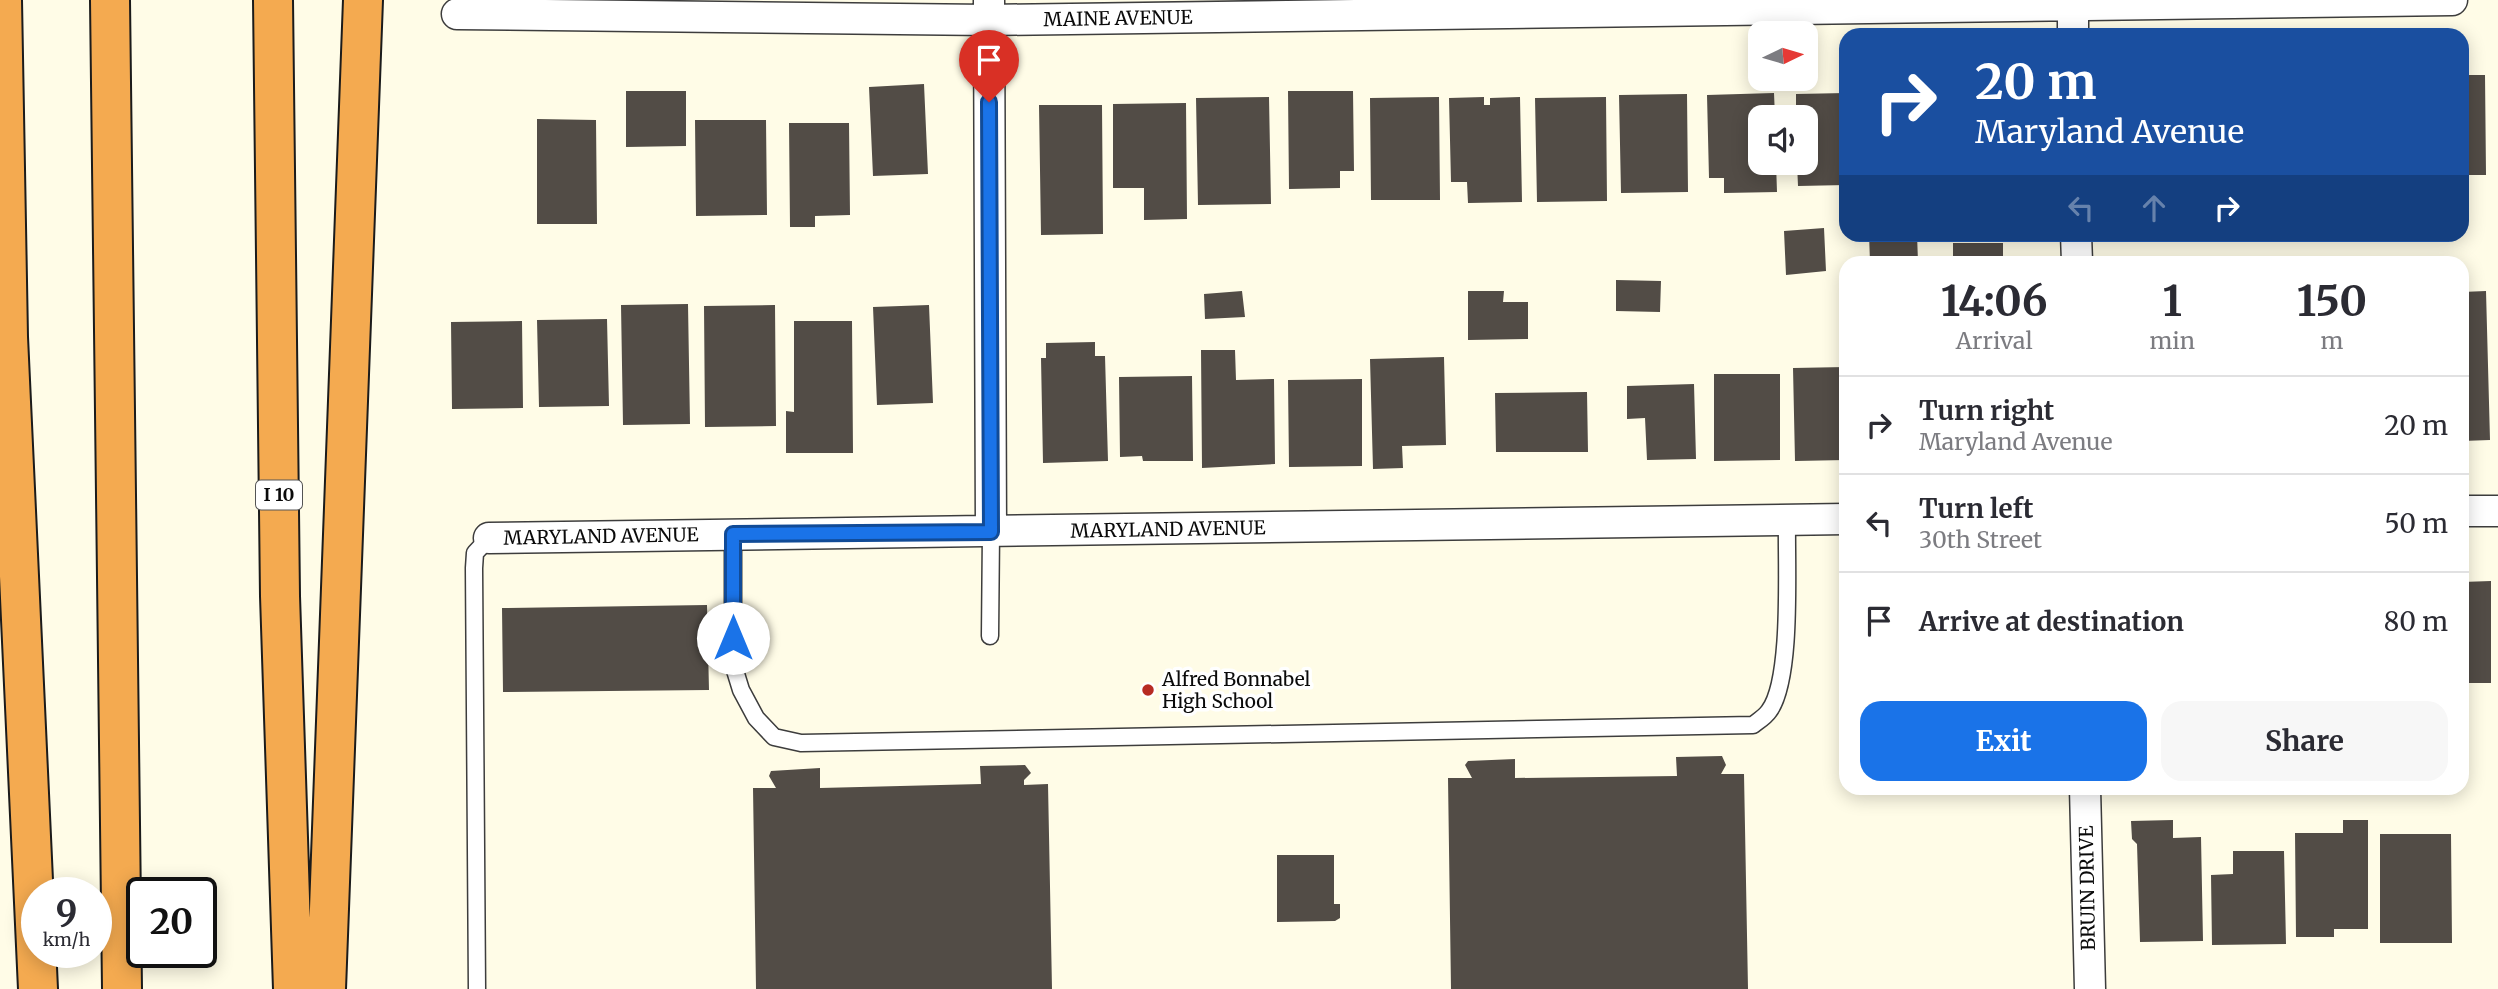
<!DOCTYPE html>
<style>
:root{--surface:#fff;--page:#f7f7f7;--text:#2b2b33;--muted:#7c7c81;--line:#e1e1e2;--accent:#1a73e8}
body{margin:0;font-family:Merriweather,serif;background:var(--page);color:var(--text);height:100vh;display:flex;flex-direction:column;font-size:26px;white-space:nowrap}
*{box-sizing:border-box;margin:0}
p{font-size:23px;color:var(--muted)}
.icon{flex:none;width:38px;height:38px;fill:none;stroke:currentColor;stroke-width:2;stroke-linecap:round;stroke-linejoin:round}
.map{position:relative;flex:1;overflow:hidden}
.drawer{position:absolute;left:1839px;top:256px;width:630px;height:539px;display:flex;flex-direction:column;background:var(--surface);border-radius:21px;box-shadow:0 4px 18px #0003}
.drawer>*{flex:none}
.hud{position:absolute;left:1839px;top:28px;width:630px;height:214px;border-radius:21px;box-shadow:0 4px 18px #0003;background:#1a4fa0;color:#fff;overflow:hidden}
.needle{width:46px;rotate:85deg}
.tools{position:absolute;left:1748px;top:21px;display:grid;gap:14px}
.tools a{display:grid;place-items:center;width:70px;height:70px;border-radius:14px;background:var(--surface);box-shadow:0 4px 18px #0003;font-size:35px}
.speed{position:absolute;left:21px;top:877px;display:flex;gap:14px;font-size:35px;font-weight:700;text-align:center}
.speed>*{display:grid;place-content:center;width:91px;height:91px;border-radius:50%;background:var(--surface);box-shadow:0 4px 18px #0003;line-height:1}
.speed small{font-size:18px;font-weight:400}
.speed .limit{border:4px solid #111;border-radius:10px;background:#fff;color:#111}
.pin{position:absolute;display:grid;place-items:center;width:60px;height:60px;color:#fff;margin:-72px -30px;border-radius:50% 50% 50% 0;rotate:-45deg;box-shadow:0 0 7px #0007}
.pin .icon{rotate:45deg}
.me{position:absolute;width:77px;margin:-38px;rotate:0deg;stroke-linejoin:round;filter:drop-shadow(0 0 5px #0008)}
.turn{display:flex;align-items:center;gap:24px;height:147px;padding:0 21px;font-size:32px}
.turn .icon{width:91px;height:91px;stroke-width:2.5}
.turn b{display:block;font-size:49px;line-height:60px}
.lanes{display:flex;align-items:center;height:66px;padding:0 21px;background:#0003;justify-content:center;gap:35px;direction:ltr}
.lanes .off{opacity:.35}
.eta{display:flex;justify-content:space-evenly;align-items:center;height:119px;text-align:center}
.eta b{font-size:42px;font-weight:700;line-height:49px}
.cta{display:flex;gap:14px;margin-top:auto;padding:14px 21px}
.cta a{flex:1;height:80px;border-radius:21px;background:var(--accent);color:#fff;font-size:28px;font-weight:700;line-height:80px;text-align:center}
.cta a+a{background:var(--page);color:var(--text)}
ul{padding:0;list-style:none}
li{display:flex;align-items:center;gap:21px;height:98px;padding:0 21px;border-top:2px solid var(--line)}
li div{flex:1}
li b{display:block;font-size:26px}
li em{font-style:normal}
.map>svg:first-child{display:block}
.building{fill:#524c46}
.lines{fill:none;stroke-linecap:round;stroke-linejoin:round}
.lane-casing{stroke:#3d3d3d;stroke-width:19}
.street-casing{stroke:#3d3d3d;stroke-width:33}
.highway-casing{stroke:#1b1b1b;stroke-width:42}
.lane{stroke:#fff;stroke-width:16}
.street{stroke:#fff;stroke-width:30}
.highway{stroke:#f4aa50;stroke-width:38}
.route-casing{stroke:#114b97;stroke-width:18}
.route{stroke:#1a73e8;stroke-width:12}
.poi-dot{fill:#b72b24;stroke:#fff;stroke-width:2.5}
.labels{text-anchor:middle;stroke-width:7;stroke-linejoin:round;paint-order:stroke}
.shield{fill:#fff;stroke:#545454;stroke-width:2}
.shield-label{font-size:18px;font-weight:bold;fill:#0a0a0a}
.street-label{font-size:19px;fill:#0a0a0a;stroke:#fff}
.poi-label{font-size:19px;fill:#0a0a0a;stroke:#fff;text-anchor:start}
</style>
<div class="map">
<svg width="2498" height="989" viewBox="0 0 2498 989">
<rect width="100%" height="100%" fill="#fffce7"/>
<!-- building -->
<path class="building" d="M2462 75H2485L2486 175H2462Z
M924 84 928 174 873 176 869 87Z
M626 91H686V146L626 147Z
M1288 91H1353L1354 171H1340V188L1289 189Z
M1774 93 1775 117H1760V163H1776L1777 192 1724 193V178H1709L1707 95Z
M1846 93V185L1798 186 1797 163H1806V117H1796V94Z
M1687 94 1688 192 1621 193 1619 95Z
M1269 97 1271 204 1198 205 1196 98Z
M1439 97 1440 200H1371L1370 98Z
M1484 97V105H1490V98L1520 97 1522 202 1468 203 1467 182H1451L1449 98Z
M1606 97 1607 201 1537 202 1535 98Z
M1186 103 1187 219 1144 220V188H1113V104Z
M1039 105H1102L1103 234 1041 235Z
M537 119 596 120 597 224H537Z
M695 120H766L767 215 696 216Z
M789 123H849L850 215 815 216V227H790Z
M1824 228 1826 271 1786 275 1784 231Z
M1869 234H1917L1918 262H1870Z
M1953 243H2003V262H1953Z
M1616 280 1661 281 1660 312 1616 311Z
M1242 291 1245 317 1205 319 1204 294Z
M1468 291H1504L1503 302H1528V339L1468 340Z
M2486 291 2490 440 2462 441V292Z
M688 304 690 424 623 425 621 305Z
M775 305 776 426 705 427 704 306Z
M929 305 933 403 877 405 873 307Z
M607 319 609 406 539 407 537 320Z
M522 321 523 408 452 409 451 322Z
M794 321H852L853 453H786V411L794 412Z
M1095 342V356H1105L1108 461 1043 463 1041 358H1046V343Z
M1201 350H1235L1236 380 1274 379 1275 464 1202 468Z
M1444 357 1446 445 1402 446 1403 468 1373 469 1370 359Z
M1846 367V460L1795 461 1793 368Z
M1714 374H1780V460L1714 461Z
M1192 376 1193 461H1143L1142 456 1120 457 1119 377Z
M1362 379V466L1289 467 1288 380Z
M1694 384 1696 459 1647 460 1645 418 1627 419V386Z
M1587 392 1588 452H1496L1495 393Z
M2491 581V683H2462V582Z
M707 605 709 690 503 692 502 608Z
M1722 756 1726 765 1721 774H1744L1748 989H1451L1448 778H1472L1465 765 1468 761 1515 759V778L1677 776 1676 757Z
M1025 765 1031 773 1024 780V785L1048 784 1052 989H756L753 788H776L769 776 771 771 820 768V788L981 784 980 766Z
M2173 820V838L2201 837 2203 941 2140 942 2137 844 2132 839 2131 821Z
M2343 820H2368V929H2334V937H2296L2295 833H2343Z
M2380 834H2451L2452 943H2380Z
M2233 851H2284L2286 944 2212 945 2211 875 2233 874Z
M1277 855H1334V904H1340V918L1335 921 1277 922Z"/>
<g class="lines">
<defs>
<path id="lane" d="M733 534V664L741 690 756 718 774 737 801 743 1753 725C1758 721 1765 717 1769 711 1793 679 1786 563 1787 520
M990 636 991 532
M477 989 474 568 475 553 489 538"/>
<path id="street" d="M989 0 991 532
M2073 0V35
M457 14 989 20 2452 0
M2076 234 2077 262
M2462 511H2498
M489 538 1846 519
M2085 788 2090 989"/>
<path id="highway" d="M2 0 8 337 38 989
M110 0 122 989
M273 0 280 596 293 989
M326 989 363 0"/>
</defs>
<!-- lane casing -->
<use href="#lane" class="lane-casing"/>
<!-- street casing -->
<use href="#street" class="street-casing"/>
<!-- highway casing -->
<use href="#highway" class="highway-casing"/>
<!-- lane -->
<use href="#lane" class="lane"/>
<!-- street -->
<use href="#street" class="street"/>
<!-- highway -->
<use href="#highway" class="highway"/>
</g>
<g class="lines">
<defs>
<path id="route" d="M733 638V534L991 532 989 102"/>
</defs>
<!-- route casing -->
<use href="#route" class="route-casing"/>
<!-- route -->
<use href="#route" class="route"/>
</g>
<!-- markers -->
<circle class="poi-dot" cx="1148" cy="690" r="7"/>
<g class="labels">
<!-- shield labels -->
<rect class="shield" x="256" y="480.5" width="46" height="29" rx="5"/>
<g class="shield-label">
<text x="279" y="501">I 10</text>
</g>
<!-- street labels -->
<g class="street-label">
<text transform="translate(1118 18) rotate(-1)" y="7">MAINE AVENUE</text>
<text transform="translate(1168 529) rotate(-1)" y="7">MARYLAND AVENUE</text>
<text transform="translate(601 536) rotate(-1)" y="7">MARYLAND AVENUE</text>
<text transform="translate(2087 888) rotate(-91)" y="7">BRUIN DRIVE</text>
</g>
<!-- poi labels -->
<g class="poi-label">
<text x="1162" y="686">Alfred Bonnabel<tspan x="1162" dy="22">High School</tspan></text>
</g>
</g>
</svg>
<div class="tools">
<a><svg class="needle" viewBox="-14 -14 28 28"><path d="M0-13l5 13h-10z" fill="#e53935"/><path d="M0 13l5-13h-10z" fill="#7c7c81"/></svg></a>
<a><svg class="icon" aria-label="sound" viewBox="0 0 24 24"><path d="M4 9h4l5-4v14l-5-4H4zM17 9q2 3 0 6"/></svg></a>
</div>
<div class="speed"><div>9<small>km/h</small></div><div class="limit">20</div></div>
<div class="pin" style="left:989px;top:102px;background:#d93025"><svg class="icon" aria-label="arrive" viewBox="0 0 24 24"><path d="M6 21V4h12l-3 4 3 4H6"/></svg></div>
<svg class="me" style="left:733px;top:638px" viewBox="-20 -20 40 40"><circle r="19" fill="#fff"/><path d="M0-13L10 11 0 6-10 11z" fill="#1a73e8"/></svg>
<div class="hud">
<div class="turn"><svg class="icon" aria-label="right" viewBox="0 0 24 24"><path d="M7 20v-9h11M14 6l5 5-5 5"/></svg><div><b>20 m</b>Maryland Avenue</div></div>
<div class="lanes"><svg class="icon off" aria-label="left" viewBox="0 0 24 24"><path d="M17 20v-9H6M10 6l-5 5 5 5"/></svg><svg class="icon off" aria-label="ahead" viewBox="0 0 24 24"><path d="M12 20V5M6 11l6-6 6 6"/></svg><svg class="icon" aria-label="right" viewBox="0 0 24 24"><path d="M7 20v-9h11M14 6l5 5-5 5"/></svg></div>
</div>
<section class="drawer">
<div class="eta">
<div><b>14:06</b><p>Arrival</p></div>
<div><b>1</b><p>min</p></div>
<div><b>150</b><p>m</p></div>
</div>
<ul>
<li><svg class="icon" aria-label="right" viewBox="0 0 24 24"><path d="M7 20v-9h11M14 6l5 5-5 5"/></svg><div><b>Turn right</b><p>Maryland Avenue</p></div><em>20 m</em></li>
<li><svg class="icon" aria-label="left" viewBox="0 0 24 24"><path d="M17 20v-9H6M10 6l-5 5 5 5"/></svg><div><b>Turn left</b><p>30th Street</p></div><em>50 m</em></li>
<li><svg class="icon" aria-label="arrive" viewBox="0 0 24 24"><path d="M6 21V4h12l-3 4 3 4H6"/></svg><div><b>Arrive at destination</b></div><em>80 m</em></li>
</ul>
<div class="cta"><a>Exit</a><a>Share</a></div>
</section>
</div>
